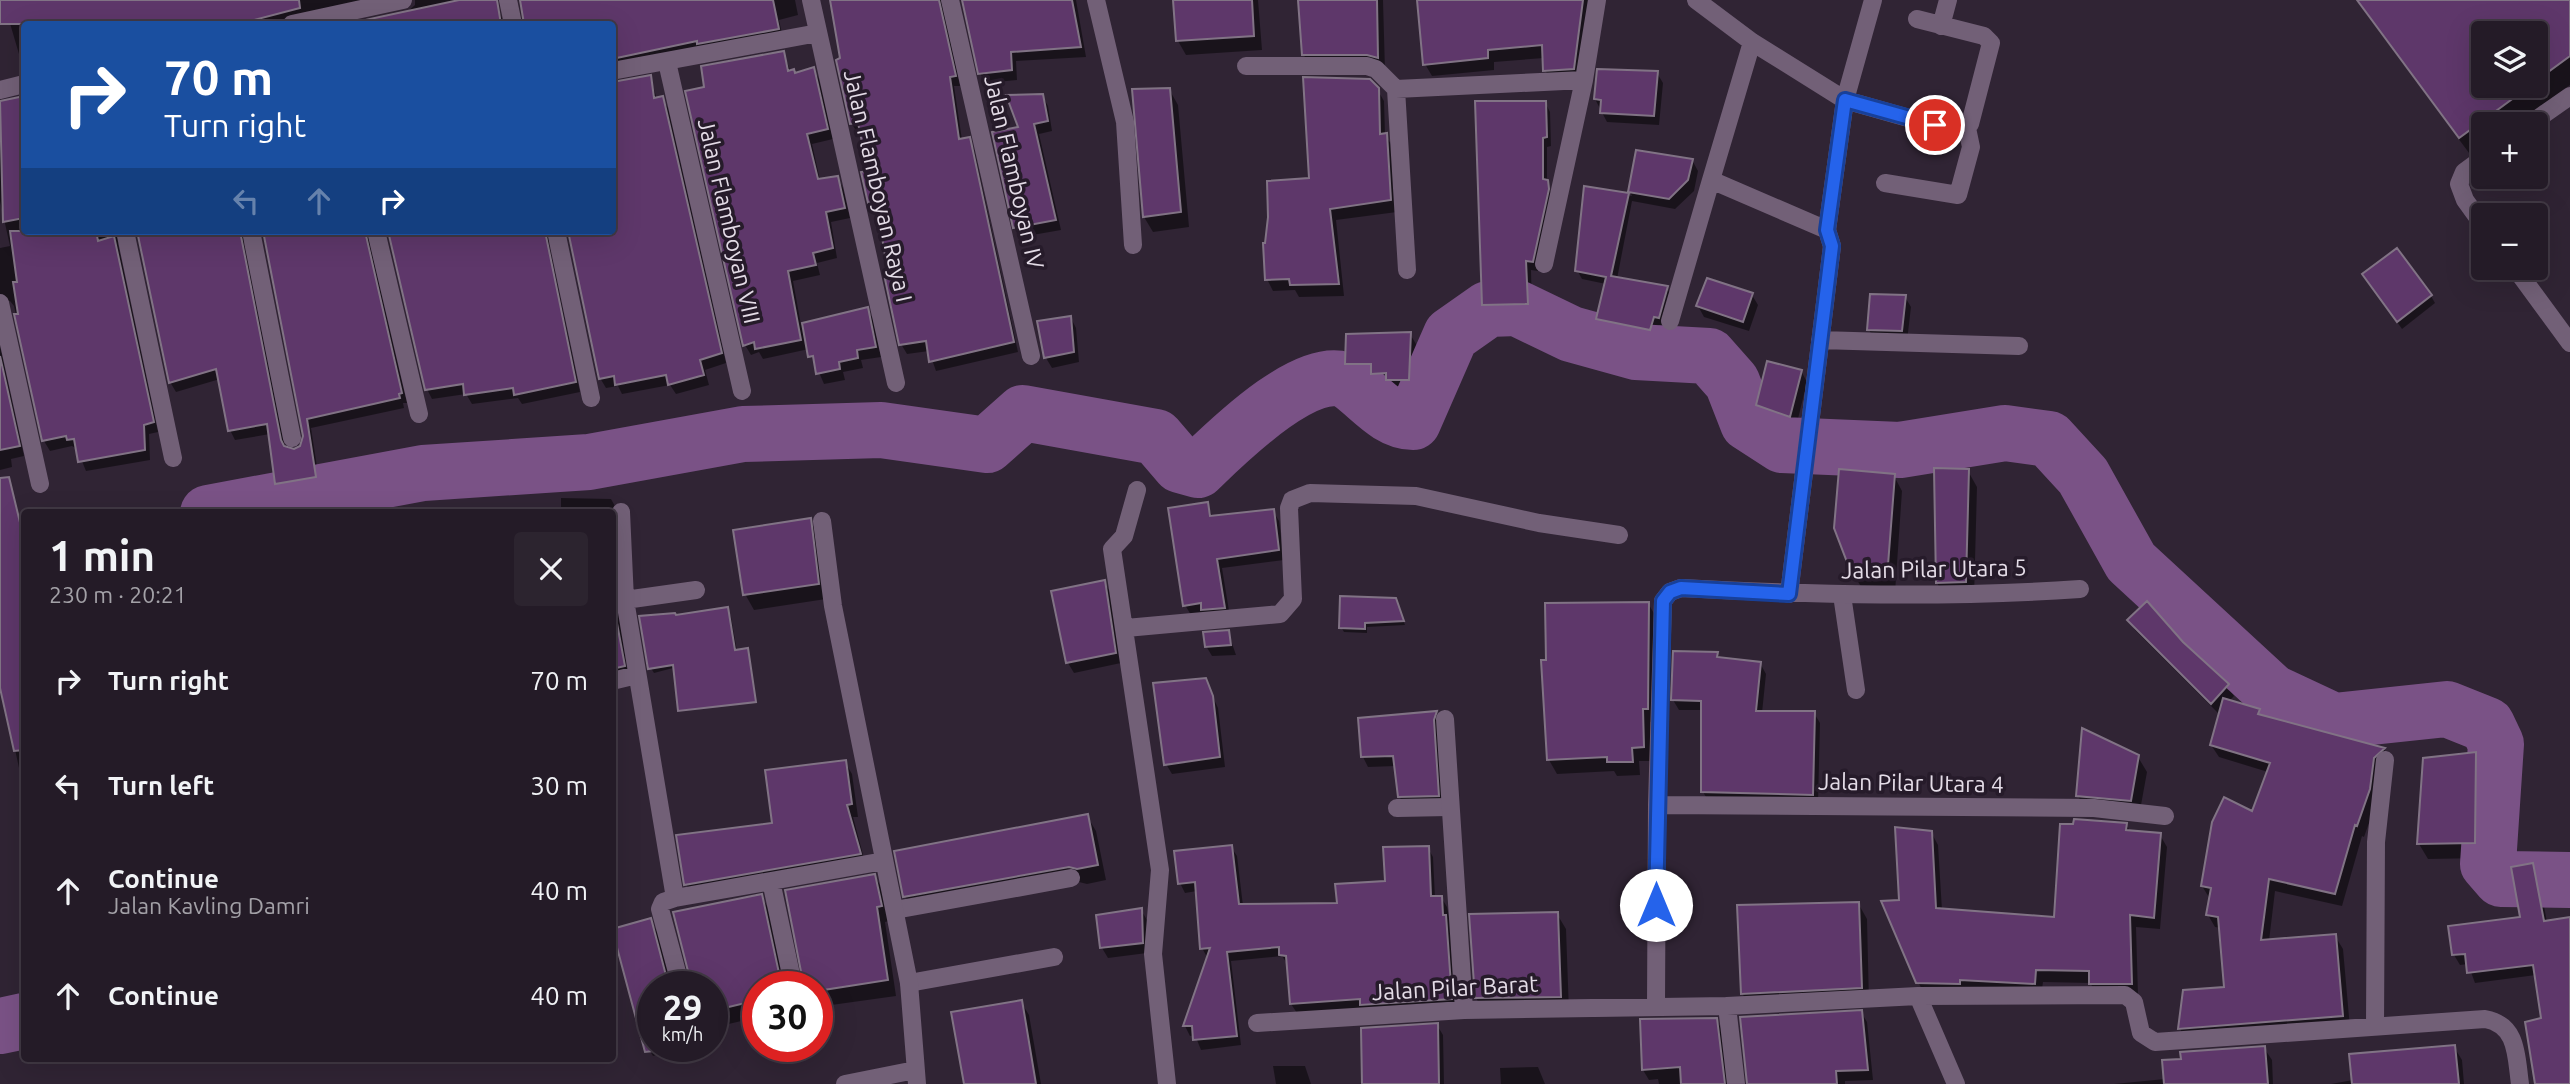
<!DOCTYPE html>
<meta charset="utf-8">
<style>
:root{--surface:#241b27;--page:#2c242f;--text:#f1f3f6;--muted:#a3a1a7;--line:#413944}
body{margin:0;font-family:Ubuntu,sans-serif;background:var(--page);color:var(--text);height:100vh;display:flex;flex-direction:column;font-size:26px;white-space:nowrap}
*{box-sizing:border-box;margin:0}
p{font-size:23px;color:var(--muted)}
.icon{flex:none;width:38px;height:38px;fill:none;stroke:currentColor;stroke-width:2;stroke-linecap:round;stroke-linejoin:round}
.map{position:relative;flex:1;overflow:hidden}
.details{position:absolute;left:21px;top:509px;width:595px;height:553px;display:flex;flex-direction:column;background:var(--surface);border-radius:7px;box-shadow:0 7px 28px #0002,0 0 0 2px var(--line)}
.details>*{flex:none}
.guide{position:absolute;left:21px;top:21px;width:595px;height:214px;border-radius:7px;box-shadow:0 7px 28px #0002,0 0 0 2px var(--line);background:#1a4fa0;color:#fff;overflow:hidden}
.fabs{position:absolute;left:2471px;top:21px;display:grid;gap:14px}
.fabs a{display:grid;place-items:center;width:77px;height:77px;border-radius:7px;background:var(--surface);box-shadow:0 7px 28px #0002,0 0 0 2px var(--line);font-size:35px}
.speed{position:absolute;left:637px;top:971px;display:flex;gap:14px;font-size:35px;font-weight:700;text-align:center}
.speed>*{display:grid;place-content:center;width:91px;height:91px;border-radius:50%;background:var(--surface);box-shadow:0 7px 28px #0002,0 0 0 2px var(--line);line-height:1}
.speed small{font-size:18px;font-weight:400}
.speed .limit{border:10px solid #d22;background:#fff;color:#111}
.pin{position:absolute;display:grid;place-items:center;width:60px;height:60px;color:#fff;margin:-30px;border:4px solid #fff;border-radius:50%;box-shadow:0 2px 7px #0007}
.me{position:absolute;width:77px;margin:-38px;rotate:0deg;stroke-linejoin:round;filter:drop-shadow(0 0 5px #0008)}
.turn{display:flex;align-items:center;gap:24px;height:147px;padding:0 28px;font-size:32px}
.turn .icon{width:91px;height:91px;stroke-width:2.5}
.turn b{display:block;font-size:49px;line-height:60px}
.lanes{display:flex;align-items:center;height:66px;padding:0 28px;background:#0003;justify-content:center;gap:35px;direction:ltr}
.lanes .off{opacity:.35}
.round{display:grid;place-items:center;flex:none;width:74px;height:74px;border-radius:7px;background:var(--page)}
.head{display:flex;align-items:center;justify-content:space-between;height:119px;padding:0 28px}
h1{font-size:42px;font-weight:700;line-height:52px}
ul{padding:0;list-style:none}
li{display:flex;align-items:center;gap:21px;height:105px;padding:0 28px}
li div{flex:1}
li b{display:block;font-size:26px}
li em{font-style:normal}
.map>svg:first-child{display:block}
.shadow{fill:#0007;fill-rule:evenodd}
.lines{fill:none;stroke-linecap:round;stroke-linejoin:round}
.river{stroke:#7a5286;stroke-width:56}
.building{fill:#5e376a;stroke:#817385;stroke-width:2}
.lane{stroke:#726077;stroke-width:18}
.street{stroke:#726077;stroke-width:18}
.route-casing{stroke:#184099;stroke-width:18}
.route{stroke:#2563eb;stroke-width:12}
.labels{text-anchor:middle;stroke-width:7;stroke-linejoin:round;paint-order:stroke}
.street-label{font-size:23px;fill:#e4dce7;stroke:#261b2a}
</style>
<div class="map">
<svg width="2570" height="1084" viewBox="0 0 2570 1084">
<rect width="100%" height="100%" fill="#302434"/>
<!-- shadow -->
<path class="shadow" d="M0 0H399L293 24H24V71L9 20 0 22Z
M415 0H487L496 3 504 24H347L406 13 415 5Z
M520 0H795L798 15 779 20 783 38 612 72V24H525Z
M832 0H952L944 8 960 86H954L962 140 969 139 974 149 1018 352 936 371 929 351 907 354 901 344 879 211 875 212 869 202 870 172 862 133 858 134 852 124 838 61 842 59Z
M962 0H1076L1086 57 1016 61 1017 80 986 83 980 73Z
M1175 0H1258L1262 50 1186 55 1178 41Z
M1300 0H1383L1385 71 1312 68 1303 54Z
M1419 0H1593L1580 81 1552 82 1545 70 1544 58 1494 62V70L1432 76 1425 64Z
M2356 0H2570V85L2516 124H2483V149L2472 157ZM2483 33H2536V86H2483Z
M783 53 791 72 796 75 813 69 819 79 833 139 812 144 820 180 837 177 843 188 850 218 831 222 837 258 817 263 820 275 793 281 801 325 867 309 873 319 881 357 861 360 863 368 843 372 845 380 824 384 809 349 763 359 759 352 751 355 745 345 706 88Z
M1657 73 1663 83 1659 125 1607 122 1595 99Z
M650 77 657 99 662 98 668 108 726 363 705 370 709 385 676 394 670 385 622 394 618 386 606 388 600 378 570 232 567 231H612Z
M1169 89 1178 105 1189 227 1153 232 1144 217Z
M1377 89 1384 101 1385 135 1393 147 1397 212 1336 220 1344 296 1299 297 1295 290 1273 291 1267 279 1311 180Z
M1042 95 1048 106 1052 131 1039 134 1061 230 1021 237 1015 227 1020 128Z
M24 96V231H126L122 233 118 244 158 432 149 434 150 460 86 471 77 449 72 446 50 451 44 441 14 306 10 301 0 303V248L10 246 0 201V102Z
M1545 102 1550 112 1551 146 1547 147V181L1553 200 1538 271 1531 270 1532 312 1490 314 1484 304Z
M1692 160 1698 171 1694 191 1675 209 1632 201 1617 279 1667 288 1672 297 1664 326 1659 325 1655 338 1603 328 1598 319 1606 284 1582 279 1577 270 1586 188 1632 196 1630 192Z
M136 231H252L244 244 285 448 295 451 304 443 305 436 265 232 262 231H377L370 237V245L407 403H403L404 408 311 428 320 486 282 493 277 483 270 434 235 440 230 430 220 379 176 392 170 382 139 232Z
M388 231H557L553 233 549 244 580 392 522 404 518 398 472 404 466 394 432 399 427 389Z
M2369 282 2431 296 2435 303 2402 329Z
M1752 295 1758 305 1749 331 1704 317 1698 306Z
M1905 297 1911 307 1907 341 1875 340 1869 330Z
M1071 318 1076 328 1079 362 1052 368 1046 358 1039 322Z
M1410 334 1416 344 1414 390H1394L1390 383H1379L1373 374 1353 373 1347 363Z
M0 346 24 456 11 459 12 467 0 470Z
M1801 371 1807 382 1796 427 1764 415 1758 405Z
M1968 471 1977 487 1974 598H1946L1937 583Z
M1894 476 1902 491 1895 593 1863 590 1854 575Z
M561 498 611 499 616 508 618 611 628 675 612 680V513H561Z
M1207 504 1213 518 1273 511 1279 521 1284 560 1222 568 1230 617 1191 615 1185 605Z
M17 516 24 529V791L0 680V520Z
M810 520 819 536 826 599 754 610 745 594Z
M1104 582 1110 592 1121 663 1074 673 1068 663Z
M1648 603 1656 617V722H1650L1651 761H1639L1640 775 1617 776 1614 771 1557 774 1549 760 1543 662Z
M1398 605 1405 625 1367 627V633L1344 632 1341 627Z
M727 609 731 617 737 651 654 673 649 665 676 617Z
M2129 620 2182 644 2228 686 2234 696 2229 701 2259 711 2262 717 2384 749 2391 761 2364 837 2362 836 2342 906 2275 891 2269 941 2335 936 2343 949 2350 1028 2187 1041 2180 1029 2226 989 2221 928 2215 927 2208 915 2210 899 2202 886 2253 813 2268 772 2219 757 2211 745 2222 710 2218 713 2135 630Z
M1228 632 1236 655 1212 656 1206 646Z
M1717 653 1720 659 1760 663 1766 674 1762 713H1814L1820 723 1818 804 1709 802 1703 792V710H1679L1673 700Z
M1205 680 1218 708 1225 767 1172 774 1166 764Z
M1436 713 1442 722 1443 806H1405L1399 796 1396 766 1368 767 1363 757 1360 720Z
M2475 754 2483 769V858L2428 859 2419 844Z
M2138 757 2147 772 2139 816 2086 812 2078 796Z
M845 762 852 774 858 817H853L866 866 693 897 686 884 774 824Z
M1087 816 1096 831 1106 880 1087 884 1079 882 914 912 905 896Z
M2126 825 2131 832 2160 835 2167 847 2160 929 2136 927 2138 995H2098L2090 983 2043 982 2041 996 1925 995 1918 982 1901 902 1931 832 1938 845 1942 910 2056 919 2075 826Z
M1231 847 1237 856 1243 906 1339 905 1387 882 1428 848 1433 857 1435 898 1441 897 1447 907 1451 926 1456 1009 1297 1013 1291 1004 1288 965 1282 956 1231 961 1241 1045 1201 1050 1195 1035 1190 1036 1185 1026 1208 959 1202 948 1197 891 1185 893 1180 883Z
M2532 865 2538 875 2547 922 2570 919V1084H2537L2543 1019 2536 975 2475 983 2468 964 2460 965 2454 955 2522 918Z
M875 876 883 891 889 921 885 922 896 996 817 1007V987H805Z
M24 895V918L20 896Z
M761 896 770 911 786 987H758V1017L712 1028V987H694Z
M1858 903 1867 919 1869 1003 1751 1009 1742 993Z
M1141 910 1147 920V953L1108 958 1102 948 1098 916Z
M1557 914 1566 929 1569 1012 1485 1013 1476 998Z
M650 920 659 935 673 987H653V1046H686L653 1056 644 1041Z
M1021 1002 1029 1015 1041 1084H966Z
M1861 1012 1867 1022 1873 1080 1845 1081V1084H1749Z
M1716 1019 1722 1030 1728 1084H1659L1658 1079 1649 1080 1643 1070 1642 1020Z
M1437 1025 1443 1035 1444 1084H1364Z
M2454 1047 2462 1060 2464 1084H2331L2353 1080Z
M2264 1048 2272 1060 2273 1084H2114L2165 1079Z
M1273 1066H1305L1311 1084H1276Z
M1538 1067 1545 1084H1501L1500 1068Z"/>
<g class="lines">
<!-- river -->
<path class="river" d="M208 513 423 473 589 462 743 434 881 430 987 445 1023 413 1156 437 1180 465 1198 470C1224 445 1312 357 1350 383 1370 397 1388 422 1413 422L1451 335 1488 309 1517 308 1571 334 1636 352 1709 356 1732 382 1748 423 1782 445 1900 450 2005 433 2049 439 2083 476 2131 562 2272 692 2334 721 2447 709 2487 725 2496 744 2488 864 2501 879 2570 880
M0 1026 24 1021"/>
</g>
<!-- building -->
<path class="building" d="M0 0H299L300 8 239 24H0Z
M459 0H497L501 24H365V20Z
M520 0H773L779 29 697 44V41L612 59V24H524Z
M830 0H939L956 76 950 77 959 139 970 137 1014 342 929 362 926 341 899 345 885 279H889L876 201 868 203 861 172 868 171 858 123 850 124 836 60 840 58Z
M962 0H1072L1081 47 1011 52 1012 70 978 74Z
M1173 0H1252L1254 36 1176 41Z
M1298 0H1377L1378 58 1367 55H1302Z
M1417 0H1583L1574 69 1543 71 1542 45 1488 50V58L1423 65Z
M2357 0H2570V56L2536 81V33H2483V86H2530L2459 138Z
M784 51 788 71 794 69 795 73 814 67 828 129 807 134 818 179 838 176 845 208 826 212 833 248 813 253 816 265 788 271 801 340 755 349 754 342 743 346 685 91 704 87 701 66Z
M1597 69 1658 71 1654 116 1600 113 1601 100 1594 99Z
M651 75 654 98 663 96 722 353 700 360 704 375 668 385 666 375 615 385 614 376 599 379 568 231H612V82Z
M1303 77 1370 79 1379 88 1380 134 1387 133 1391 200 1330 209 1339 284 1290 285 1289 279 1265 280 1263 243H1265L1268 217 1267 181 1309 178Z
M1170 88 1181 212 1143 217 1132 89Z
M1043 94 1048 121 1034 124 1056 220 1013 228 992 132 1018 127 1006 95Z
M24 96V218L3 222 0 101Z
M1475 101H1546L1547 137 1543 138V179L1548 180 1549 189 1533 262 1526 261 1528 304 1482 305Z
M1636 150 1693 159 1688 180 1669 199 1628 192Z
M1584 186 1629 193 1611 276 1668 286 1659 318 1654 317 1650 330 1596 319 1606 277 1575 271Z
M10 231H96L98 241 114 236 154 422 144 425 145 450 78 462 74 439 67 440 66 436 42 441 14 314H18L13 282H17Z
M137 231H240L281 440 284 446 294 449 300 446 303 436 263 231H365L402 393 399 394 400 398 307 419 316 477 275 484 267 424 228 431 216 369 169 383Z
M388 231H545L576 382 514 395 513 388 464 395 463 384 425 390Z
M2397 248 2432 295 2397 322 2362 274Z
M1707 278 1753 293 1743 322 1696 306Z
M1870 294 1906 295 1902 331 1867 330Z
M868 307 876 347 857 350 858 358 839 362 840 369 816 374 813 356 808 357 802 323Z
M1071 316 1074 352 1044 358 1037 321Z
M1411 332 1409 380H1386V373L1371 374V364H1345L1346 334Z
M0 356 20 446 0 450Z
M1767 361 1802 370 1790 417 1756 405Z
M1934 468 1969 469 1966 582 1936 583Z
M1839 469 1895 474 1887 578 1852 575 1834 528Z
M9 477 24 539V750L14 751 0 688V478Z
M1208 502 1210 516 1274 509 1279 550 1217 559 1225 608 1201 610V603L1183 606 1168 508Z
M811 518 819 584 743 595 733 530Z
M1105 580 1116 653 1066 663 1051 591Z
M1340 596 1396 598 1404 621 1365 623V629L1339 628Z
M2147 601 2183 642 2229 684 2211 704 2127 620Z
M1649 602 1648 709H1643L1644 747 1632 748 1633 762H1607V757L1547 760 1541 660H1546L1545 603Z
M728 607 735 650 748 648 756 702 678 711 673 665 648 669 639 616 675 613 676 615Z
M612 618H616L625 666 612 669Z
M1229 630 1231 645 1205 647 1203 632Z
M1673 651 1718 652 1717 657 1761 662 1756 711H1815L1813 795 1701 792V701L1671 700Z
M1206 678 1213 696 1220 757 1164 765 1153 683Z
M2223 698 2260 709 2258 714 2385 748 2374 758 2370 789 2357 826 2355 825 2335 894 2269 879 2261 940 2336 934 2343 1016 2178 1029 2183 990 2224 987 2218 917 2206 915 2211 888 2201 886 2212 822 2224 797 2252 811 2270 763 2210 745Z
M1437 711 1434 720 1439 796 1398 797 1393 756 1361 757 1358 718Z
M2082 728 2139 755 2131 801 2076 796Z
M2476 752 2475 843 2417 844 2423 758Z
M846 760 852 804 847 805 861 854 684 885 676 835 772 823 765 770Z
M1088 814 1098 865 1077 869 1069 867 903 897 894 851Z
M2074 819 2127 823 2126 830 2161 833 2154 918 2130 915 2132 984H2089V971L2036 970 2035 984 1960 980V984L1916 983 1881 901 1899 900 1895 827 1932 831 1936 908 2054 917 2060 824H2073Z
M1232 845 1239 904 1337 903 1335 884 1385 881 1383 847 1429 846 1431 896H1442L1443 915H1446L1452 999 1360 1005V999L1290 1004 1286 956 1279 955V947L1227 952 1237 1036 1193 1040 1192 1026H1183L1210 948 1200 949 1195 882 1178 884 1174 851Z
M2533 863 2544 921 2570 917V1084H2535L2525 1022 2541 1018 2533 965 2467 973 2465 954 2452 955 2448 926 2520 917 2511 867Z
M875 874 882 906 877 907 888 980 817 991V987H804L785 890Z
M762 894 782 987H758V1000L712 1011V987H692L673 912Z
M1859 902 1862 988 1741 994 1737 905Z
M1142 908 1143 943 1100 948 1096 915Z
M1558 912 1561 997 1475 998 1469 914Z
M651 918 669 987H653V1051L645 1052 612 929Z
M1022 1000 1036 1084H964L951 1012Z
M1862 1010 1868 1070 1836 1071 1837 1084H1747L1740 1017Z
M1717 1018 1725 1084H1681L1680 1067 1642 1070 1640 1019Z
M1438 1023 1439 1084H1362L1361 1028Z
M2455 1045 2459 1084H2352L2349 1054Z
M2265 1046 2268 1084H2164L2162 1060 2181 1059 2180 1052Z"/>
<g class="lines">
<!-- lane -->
<path class="lane" d="M2530 124 2570 96
M2483 158 2464 172 2459 184 2465 200 2483 225
M2515 268 2570 343
M1842 595 1856 690
M1397 808 1448 807
M895 910 1071 878
M909 983 1054 957"/>
<!-- street -->
<path class="street" d="M508 0 513 24
M811 0 896 383
M950 0 1031 356
M1096 0 1125 122 1133 245
M1696 0 1752 42 1845 100 1958 132 1970 124 1991 43 1984 36 1917 19
M292 24 403 0
M1941 26 1948 0
M1752 42 1711 180 1827 230 1832 246 1789 594
M667 62 742 391
M1246 66H1367L1376 69 1396 89 1584 80
M612 71 818 33
M1396 89 1407 270
M0 90 24 84
M1885 183 1958 195 1971 147 1967 128
M1827 230 1845 100 1873 0
M125 231 173 458
M251 231 292 438
M376 231 419 414
M556 231 591 398
M1544 264 1584 80 1597 0
M0 303 40 484
M1670 321 1711 180
M1820 340 2019 346
M1137 490 1124 536 1112 549 1160 870 1153 954 1167 1084
M621 512 625 600 675 898
M822 521 833 606 909 983 917 1084
M625 600 696 590
M1126 628 1280 614 1293 599 1289 508 1292 500 1310 493 1416 496 1539 523 1619 535
M612 681 637 675
M1445 719 1464 1010
M1657 805 2094 808 2165 816
M771 881 793 984
M681 987 660 909 663 902 675 898 884 861
M1918 996 1956 1084
M1656 1005 1657 805 1663 601 1670 592 1681 588C1815 595 1947 598 2080 589
M1727 1006 1736 1084
M1257 1023 1464 1010 1727 1006 1918 996 2125 995 2134 1002 2141 1033 2155 1042 2485 1019C2518 1025 2516 1056 2520 1084
M2375 1026 2376 842 2385 760
M845 1084 915 1070"/>
</g>
<g class="lines">
<defs>
<path id="route" d="M1656 905 1663 601 1670 592 1681 588 1789 594 1832 246 1827 230 1845 100 1935 125"/>
</defs>
<!-- route casing -->
<use href="#route" class="route-casing"/>
<!-- route -->
<use href="#route" class="route"/>
</g>
<g class="labels">
<!-- street labels -->
<g class="street-label">
<text transform="translate(1014 172) rotate(77)" y="8">Jalan Flamboyan IV</text>
<text transform="translate(878 186) rotate(77)" y="8">Jalan Flamboyan Raya I</text>
<text transform="translate(729 221) rotate(77)" y="8">Jalan Flamboyan VIII</text>
<text transform="translate(1934 569) rotate(-1)" y="8">Jalan Pilar Utara 5</text>
<text transform="translate(1911 783) rotate(1)" y="8">Jalan Pilar Utara 4</text>
<text transform="translate(1455 988) rotate(-3)" y="8">Jalan Pilar Barat</text>
</g>
</g>
</svg>
<div class="fabs">
<a><svg class="icon" aria-label="layers" viewBox="0 0 24 24"><path d="M12 4l9 5-9 5-9-5zM3 14l9 5 9-5"/></svg></a>
<a>+</a>
<a>−</a>
</div>
<div class="speed"><div>29<small>km/h</small></div><div class="limit">30</div></div>
<div class="pin" style="left:1935px;top:125px;background:#d93025"><svg class="icon" aria-label="arrive" viewBox="0 0 24 24"><path d="M6 21V4h12l-3 4 3 4H6"/></svg></div>
<svg class="me" style="left:1656px;top:905px" viewBox="-20 -20 40 40"><circle r="19" fill="#fff"/><path d="M0-13L10 11 0 6-10 11z" fill="#2563eb"/></svg>
<div class="guide">
<div class="turn"><svg class="icon" aria-label="right" viewBox="0 0 24 24"><path d="M7 20v-9h11M14 6l5 5-5 5"/></svg><div><b>70 m</b>Turn right</div></div>
<div class="lanes"><svg class="icon off" aria-label="left" viewBox="0 0 24 24"><path d="M17 20v-9H6M10 6l-5 5 5 5"/></svg><svg class="icon off" aria-label="ahead" viewBox="0 0 24 24"><path d="M12 20V5M6 11l6-6 6 6"/></svg><svg class="icon" aria-label="right" viewBox="0 0 24 24"><path d="M7 20v-9h11M14 6l5 5-5 5"/></svg></div>
</div>
<section class="details">
<div class="head"><div><h1>1 min</h1><p>230 m · 20:21</p></div><a class="round"><svg class="icon" aria-label="close" viewBox="0 0 24 24"><path d="M6 6l12 12M18 6L6 18"/></svg></a></div>
<ul>
<li><svg class="icon" aria-label="right" viewBox="0 0 24 24"><path d="M7 20v-9h11M14 6l5 5-5 5"/></svg><div><b>Turn right</b></div><em>70 m</em></li>
<li><svg class="icon" aria-label="left" viewBox="0 0 24 24"><path d="M17 20v-9H6M10 6l-5 5 5 5"/></svg><div><b>Turn left</b></div><em>30 m</em></li>
<li><svg class="icon" aria-label="ahead" viewBox="0 0 24 24"><path d="M12 20V5M6 11l6-6 6 6"/></svg><div><b>Continue</b><p>Jalan Kavling Damri</p></div><em>40 m</em></li>
<li><svg class="icon" aria-label="ahead" viewBox="0 0 24 24"><path d="M12 20V5M6 11l6-6 6 6"/></svg><div><b>Continue</b></div><em>40 m</em></li>
</ul>
</section>
</div>
